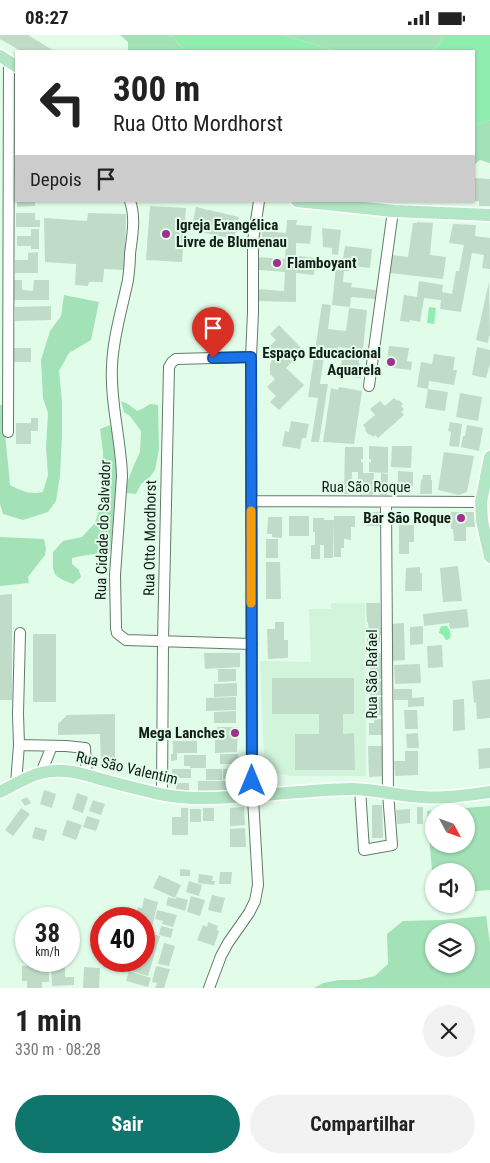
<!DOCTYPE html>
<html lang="pt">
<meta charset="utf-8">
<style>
:root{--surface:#fff;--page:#f2f2f2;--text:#222;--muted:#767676;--accent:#0f766e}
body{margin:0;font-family:"Roboto Condensed",sans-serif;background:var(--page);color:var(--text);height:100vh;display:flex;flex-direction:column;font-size:19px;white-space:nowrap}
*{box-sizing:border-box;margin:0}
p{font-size:16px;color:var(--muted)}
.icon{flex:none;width:28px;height:28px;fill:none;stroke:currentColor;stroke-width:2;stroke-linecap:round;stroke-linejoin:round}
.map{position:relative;height:953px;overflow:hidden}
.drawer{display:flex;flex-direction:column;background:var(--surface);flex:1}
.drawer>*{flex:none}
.banner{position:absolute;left:15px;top:15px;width:460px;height:152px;border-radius:0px;box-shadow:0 1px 4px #0004;background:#fff;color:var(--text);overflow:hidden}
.needle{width:32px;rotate:131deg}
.fabs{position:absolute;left:425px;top:768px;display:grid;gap:10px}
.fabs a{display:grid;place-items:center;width:50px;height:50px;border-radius:50%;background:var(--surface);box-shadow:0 1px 4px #0004;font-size:25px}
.speed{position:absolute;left:15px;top:872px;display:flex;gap:10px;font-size:25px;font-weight:700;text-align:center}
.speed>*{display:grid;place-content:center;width:65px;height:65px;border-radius:50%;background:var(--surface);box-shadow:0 1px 4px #0004;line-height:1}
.speed small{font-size:12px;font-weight:400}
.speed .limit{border:8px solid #d22;background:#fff;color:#111}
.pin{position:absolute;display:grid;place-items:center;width:42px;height:42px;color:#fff;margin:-51px -21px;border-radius:50% 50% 50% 0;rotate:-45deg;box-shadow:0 0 5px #0007}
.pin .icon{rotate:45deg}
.me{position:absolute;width:55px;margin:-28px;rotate:0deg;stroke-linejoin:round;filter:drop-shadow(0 0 4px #0008)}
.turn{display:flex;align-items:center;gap:18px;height:105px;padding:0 15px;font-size:22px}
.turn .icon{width:65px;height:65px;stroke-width:2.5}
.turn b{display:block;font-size:35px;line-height:42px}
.then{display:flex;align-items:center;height:48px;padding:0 15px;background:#0003;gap:10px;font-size:19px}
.round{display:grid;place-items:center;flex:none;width:52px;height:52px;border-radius:26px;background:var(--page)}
.overview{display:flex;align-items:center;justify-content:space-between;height:85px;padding:0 15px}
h1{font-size:30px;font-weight:700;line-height:38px}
.button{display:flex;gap:10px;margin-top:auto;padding:10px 15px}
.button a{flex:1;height:58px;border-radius:30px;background:var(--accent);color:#fff;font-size:20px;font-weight:700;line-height:58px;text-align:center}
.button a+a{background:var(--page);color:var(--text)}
.status{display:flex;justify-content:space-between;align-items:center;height:35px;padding:0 25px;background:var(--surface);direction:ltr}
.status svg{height:14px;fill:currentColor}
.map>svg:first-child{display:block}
.built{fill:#d1f4db}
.green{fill:#a2e2b6;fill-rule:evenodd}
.water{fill:#90edb0}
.building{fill:#c0dcc8}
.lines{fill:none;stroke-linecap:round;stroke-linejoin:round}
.minor-casing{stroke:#637c6a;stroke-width:12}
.major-casing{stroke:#fff;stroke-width:15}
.minor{stroke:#fff;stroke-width:10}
.major{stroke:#b2e6c4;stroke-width:12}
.route-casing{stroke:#114b97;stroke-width:12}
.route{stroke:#1a73e8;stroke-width:9}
.slow{stroke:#f59e0b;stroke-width:9}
.poi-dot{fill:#9f308e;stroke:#e1fde9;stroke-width:2}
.labels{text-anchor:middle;stroke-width:4;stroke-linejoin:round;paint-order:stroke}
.poi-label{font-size:15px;font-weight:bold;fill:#131e17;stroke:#e1fde9;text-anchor:end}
.street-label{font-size:15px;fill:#131e17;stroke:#e1fde9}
</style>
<div class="status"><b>08:27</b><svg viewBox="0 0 49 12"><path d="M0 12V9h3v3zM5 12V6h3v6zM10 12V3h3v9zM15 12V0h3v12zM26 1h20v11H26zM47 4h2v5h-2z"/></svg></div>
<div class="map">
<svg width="490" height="953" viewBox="0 0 490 953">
<rect width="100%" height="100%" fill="#e1fde9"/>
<!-- built -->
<path class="built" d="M331 568H365L366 741H290L278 738 272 734 264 722 260 626 311 627 309 574H331Z"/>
<!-- green -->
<path class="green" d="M120 0H170L186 16H128V7Z
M283 0H442L441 7 431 16H337Z
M490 85V128L480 125 474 130V91Z
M64 260 99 267 91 305 69 318 59 336 62 367V401L60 441 56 466 48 477 23 485 3 479 0 469V370H3C4 397 8 423 10 450 21 456 31 460 43 457L48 440 46 413 48 378 43 363 41 325 50 296 61 281Z
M121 366 128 369 137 376 144 373 150 369 158 370 159 414 155 435 150 442 141 449 136 459 127 458 126 451 133 432 140 417 141 396 130 381 124 377Z
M110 390C114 400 114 409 115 420 118 452 114 484 110 516 97 519 84 520 72 523V529L79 535 81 542 73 549C51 541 53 539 53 517L63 506 82 502 95 488 102 466 103 416 100 394Z
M0 502 44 504 46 514 45 520 28 542 29 548 0 551Z
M490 771V855L466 857V836H434V860L427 776ZM434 776H466V809H434Z
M486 881 490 908V953H314L323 948 339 945H358L375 941 388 929 387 899 403 886 442 885ZM434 896H466V929H434Z"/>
<!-- water -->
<path class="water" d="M170 0H283L337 16H186Z
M442 0H490V85L474 91V16H431L441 7Z
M429 272 436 273 434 289 427 288Z
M442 591H447C450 596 453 601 448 605H446L443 600 439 598 440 593Z"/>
<!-- building -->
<path class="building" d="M0 0H28L54 16H21L0 4Z
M474 143 490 144V171H479V166H474Z
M17 166H35V171L17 172Z
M150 171 186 173 182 227 146 225Z
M196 172 239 182 234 204 191 195Z
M16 178H35V185H40V192H16Z
M88 178 126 179 125 235 104 234 103 247H89L88 251 75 250 76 229 45 227 44 183 87 186Z
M287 185H297L296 190 312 191 310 209 296 208V267L258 266 259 254 284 256 285 237 259 235V222L285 224 286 206 262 205V196L286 198Z
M417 187 433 188 430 220 446 222 443 244 390 238 392 220 408 222 413 188H417Z
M453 189 476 190 475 201 490 203V234L482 233 484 220 472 218 461 277 440 274 441 265 424 263 420 287 410 285 409 287 400 286 404 260 417 262 419 246 443 250 442 257 452 259 456 236H459L464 210 449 208Z
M322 193 341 195 338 220 332 219V213L323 212Z
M31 194H39V214H31V211H17V201H31Z
M345 211 372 214 370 233 342 230Z
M38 217V238H15V225H28V218Z
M298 221 316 223 314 240 296 238Z
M336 231 350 233 349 236H344L343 247 352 248 351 252 376 255 375 264 351 262 350 272 332 270Z
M14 245H22V255L33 256 34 245H49V265H14Z
M489 247 490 301H489L488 308 476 305Z
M322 269 331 270 328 294 346 296 349 273 367 275 363 315 338 312V316L325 314 320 349H328L319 407H311L318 363 308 362Z
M51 271V285L15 286V272Z
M279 290 303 315 286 333 304 350 279 375 270 367 276 361 267 352 275 344 270 339V329L274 321 267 314 276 305 270 299Z
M389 311 409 313 407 326 412 327 411 335 386 332Z
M477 312 490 315V329L486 343 472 340Z
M14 313H31V327H14Z
M434 319 455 322 453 335H457L454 350 429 346 428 354 417 352 421 327 432 329Z
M342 324 359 325V329L362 330 361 343 340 341Z
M339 352 362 356 354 409 323 407 331 353 338 355Z
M428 354 448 357 445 376 425 373Z
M460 358 482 362 478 386 456 382Z
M394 363 398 366 399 365 403 369 401 371 404 374 401 377 404 380 378 403 375 400 373 402 370 399 369 400 365 395 366 394 363 390 375 380 370 374 380 366 385 371Z
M31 383H38V396H31V409H16V388H31Z
M291 386 309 389 306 403H302L300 414 282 411 285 396 289 397Z
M450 387 462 389 459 412 449 411 451 397 448 396Z
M467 390 483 393 479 416 461 412 463 401H465Z
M369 411 388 412V438L369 437V427H371V424H369Z
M392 411H412L411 433 391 432Z
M345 412H363V424H361V427H363V438H374L373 460 358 459V437H352L351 459H344Z
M444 417 474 421 467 457 459 460 438 455Z
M398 436 413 437V451H398Z
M381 438 388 439 387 460H380Z
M423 440H431V445H432V459H420L421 445H422Z
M367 477H381V491H367Z
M451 477H475V492H466V506H454L453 494H451Z
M289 481H309V501H289Z
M334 481H355V492H351V505L344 504V513H341V522H334Z
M268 482H282V503L272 502V499H267Z
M313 483H324V485H334L333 523H324V510H320V524H311V510H315V497H313Z
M399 490H414V507H409V519H399Z
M266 504H278V523H266Z
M266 527H280L281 564H266Z
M458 531 462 566 443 567 440 533Z
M420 532V538H422V556H405L406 533Z
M12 559V665H0V560Z
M366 568H380L381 600H380V607H377V612H367V600H369L368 587H367Z
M467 574 469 592 450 594 449 588 424 591 423 579Z
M275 587H284V605H288V623L268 624 267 594H275Z
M404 588 405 625 391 626V589Z
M423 591V609L410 610V592Z
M33 599H56V667H33Z
M442 610 443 632 428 633 427 611Z
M204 618H240V632L205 634Z
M383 618V628H381L382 644H371L370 628H367V619Z
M420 629 421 648 395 649 394 630Z
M218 634H236V646L218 647Z
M272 643H354V679H343V699L354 698 355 735H295V699H319V679H272Z
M490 644V683L477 684 476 667 474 668 472 646Z
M382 646V660H370V647Z
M237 648V661L214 662V649Z
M394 654H412V663L424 662V671L408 672V665H394Z
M236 662V675L206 676V663Z
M383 662V680L370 681 369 663Z
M464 664 465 695 453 696V665Z
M404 675H417L418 694H405Z
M236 676V688H214V677Z
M115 679V730H101L100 699 58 700V689L67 680Z
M374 684H383V700H369V688H374Z
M217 692H238L237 717 215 718V705H217Z
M418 698 419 713H407L406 699Z
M173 706H197V718H177V725L171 726V719H173Z
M368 711H384V741L369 742Z
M490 713V733L479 734 478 714Z
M405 716H418V740L395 741 394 726H405Z
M220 719H238L239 729H220Z
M184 720H206V733H190V731H184Z
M172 734H191V743H172Z
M206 734H222V745H206Z
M223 734H236V744H223Z
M198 746H241V756L198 758Z
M176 748H189V758H176Z
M44 755 56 759 52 773 40 769Z
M77 758 88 762 83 778 72 774Z
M27 762 31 768 25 771 21 765Z
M93 765 105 769 101 780 89 776Z
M372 770H382L383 803H372Z
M244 772 245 790 230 791V773Z
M417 772H423V789H417Z
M21 773 30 779 13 801 5 795Z
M181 773H188V800H172V782H181Z
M203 773H214V786H203Z
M190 774H201V787H190Z
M410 774V788L397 789 396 775Z
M87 781 100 785 96 796 83 792Z
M67 785 82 790 76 805 62 800Z
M35 792 47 795 44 806 32 803Z
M245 793 246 812H230V794Z
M180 834 190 835V841H180Z
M220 837H232L231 849H219Z
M199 839 213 841 212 846H215L214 850 198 848Z
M159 840 181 850 175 863 153 853Z
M189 846 202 850 199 861 186 857Z
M212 860 225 863 221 878 208 875Z
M191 861 205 865 200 881 187 877Z
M168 862 176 864V862L188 865 185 876 166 870Z
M144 863 158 867 151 896 144 894V884H139L140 881 136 880 138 872 142 873Z
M157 875 177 880 173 892 162 889 163 886 155 884Z
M208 887 218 891 217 895 219 896 214 911 197 905 203 890 207 892Z
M161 891 173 894 171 903 159 900Z
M144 897 160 901 148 941 125 934 127 926H144Z
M164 908 175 911 169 931 158 929Z
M22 931H31V933L39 932 40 937H49V947H42V953H27V946H22Z
M65 931V942H74V950L52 951 51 932Z
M156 931 170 934 164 953H155L157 948 152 947Z
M84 932 100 933 99 953H83Z
M129 936 151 943 148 952 126 946Z"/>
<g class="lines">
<defs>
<path id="minor" d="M130 166C136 183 132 202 130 219 130 228 129 237 128 245 122 274 113 302 112 331 110 368 121 404 122 441L115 540 116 593 117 598 126 605 252 609
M369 351 393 176
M8 397 9 26
M251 466 481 467
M19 710 66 711 85 713 87 740
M41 738 52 711
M16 749 19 710 18 679 20 598
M360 754 364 815 392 810 388 758 386 467
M162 760 163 606 169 332 172 327 176 324 251 322
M209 953 221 921 228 908 249 878 255 866 258 850 252 746 251 322 253 277V206L259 166"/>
<path id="major" d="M0 21 16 31
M297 166 393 176 490 180
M490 422 481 467 482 486 490 522
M0 757C12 751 28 741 41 738 64 731 89 741 111 747 138 754 165 762 193 763 246 764 298 755 351 754 375 754 398 761 422 762 445 764 468 760 490 757"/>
</defs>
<!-- minor casing -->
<use href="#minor" class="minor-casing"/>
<!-- major casing -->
<use href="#major" class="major-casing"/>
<!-- minor -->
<use href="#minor" class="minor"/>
<!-- major -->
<use href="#major" class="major"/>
</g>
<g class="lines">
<defs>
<path id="route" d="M213 323 251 322 252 746"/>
</defs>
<!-- route casing -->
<use href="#route" class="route-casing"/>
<!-- route -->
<use href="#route" class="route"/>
<!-- slow -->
<path class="slow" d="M251 476V568"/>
</g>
<!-- markers -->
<g class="poi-dot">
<circle cx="166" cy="199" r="5"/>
<circle cx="277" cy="228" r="5"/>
<circle cx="391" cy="327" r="5"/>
<circle cx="461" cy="483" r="5"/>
<circle cx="235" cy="698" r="5"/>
</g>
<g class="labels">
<!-- poi labels -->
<g class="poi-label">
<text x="176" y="195" text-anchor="start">Igreja Evangélica<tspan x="176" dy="17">Livre de Blumenau</tspan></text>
<text x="287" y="233" text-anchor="start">Flamboyant</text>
<text x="381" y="323">Espaço Educacional<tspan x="381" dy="17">Aquarela</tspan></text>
<text x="451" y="488">Bar São Roque</text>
<text x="225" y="703">Mega Lanches</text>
</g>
<!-- street labels -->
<g class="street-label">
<text x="366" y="457">Rua São Roque</text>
<text transform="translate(103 495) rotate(-88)" y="5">Rua Cidade do Salvador</text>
<text transform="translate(150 503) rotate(-89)" y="5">Rua Otto Mordhorst</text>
<text transform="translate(372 639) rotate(-90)" y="5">Rua São Rafael</text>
<text transform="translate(127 733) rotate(13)" y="5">Rua São Valentim</text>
</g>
</g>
</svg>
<div class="fabs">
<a><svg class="needle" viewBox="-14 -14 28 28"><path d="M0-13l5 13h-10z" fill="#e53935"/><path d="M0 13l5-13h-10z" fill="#767676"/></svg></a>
<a><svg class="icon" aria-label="sound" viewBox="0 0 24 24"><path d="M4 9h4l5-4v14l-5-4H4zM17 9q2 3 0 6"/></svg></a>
<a><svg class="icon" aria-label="layers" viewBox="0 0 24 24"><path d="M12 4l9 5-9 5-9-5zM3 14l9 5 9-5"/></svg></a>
</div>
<div class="speed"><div>38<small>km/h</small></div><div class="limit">40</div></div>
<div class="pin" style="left:213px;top:323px;background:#d93025"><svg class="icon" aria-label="arrive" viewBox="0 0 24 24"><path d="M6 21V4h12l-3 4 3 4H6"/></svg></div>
<svg class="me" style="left:252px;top:746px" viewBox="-20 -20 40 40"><circle r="19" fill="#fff"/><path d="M0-13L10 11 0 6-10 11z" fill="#1a73e8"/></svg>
<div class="banner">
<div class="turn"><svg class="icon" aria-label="left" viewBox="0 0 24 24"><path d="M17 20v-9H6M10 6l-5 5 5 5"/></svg><div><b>300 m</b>Rua Otto Mordhorst</div></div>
<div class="then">Depois<svg class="icon" aria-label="arrive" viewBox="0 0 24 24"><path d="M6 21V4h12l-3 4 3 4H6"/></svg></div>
</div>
</div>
<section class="drawer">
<div class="overview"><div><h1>1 min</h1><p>330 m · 08:28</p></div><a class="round"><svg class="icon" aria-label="close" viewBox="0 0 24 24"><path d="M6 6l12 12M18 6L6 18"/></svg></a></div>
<div class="button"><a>Sair</a><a>Compartilhar</a></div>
</section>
